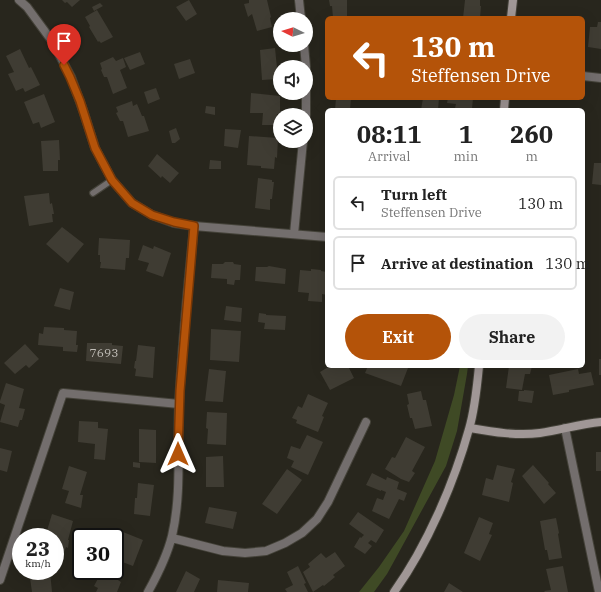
<!DOCTYPE html>
<style>
:root{--surface:#fff;--page:#f2f2f2;--text:#222;--muted:#767676;--line:#e0e0e0;--accent:#b45309}
body{margin:0;font-family:"IBM Plex Serif",serif;background:var(--page);color:var(--text);height:100vh;display:flex;flex-direction:column;font-size:15px;white-space:nowrap}
*{box-sizing:border-box;margin:0}
p{font-size:13px;color:var(--muted)}
.icon{flex:none;width:22px;height:22px;fill:none;stroke:currentColor;stroke-width:2;stroke-linecap:round;stroke-linejoin:round}
.map{position:relative;flex:1;overflow:hidden}
.drawer{position:absolute;left:325px;top:108px;width:260px;height:260px;display:flex;flex-direction:column;background:var(--surface);border-radius:6px;box-shadow:0 4px 16px #0002}
.drawer>*{flex:none}
.guide{position:absolute;left:325px;top:16px;width:260px;height:84px;border-radius:6px;box-shadow:0 4px 16px #0002;background:#b45309;color:#fff;overflow:hidden}
.needle{width:26px;rotate:275deg}
.tools{position:absolute;left:273px;top:12px;display:grid;gap:8px}
.tools a{display:grid;place-items:center;width:40px;height:40px;border-radius:50%;background:var(--surface);box-shadow:0 4px 16px #0002;font-size:20px}
.speed{position:absolute;left:12px;top:528px;display:flex;gap:8px;font-size:20px;font-weight:700;text-align:center}
.speed>*{display:grid;place-content:center;width:52px;height:52px;border-radius:50%;background:var(--surface);box-shadow:0 4px 16px #0002;line-height:1}
.speed small{font-size:10px;font-weight:400}
.speed .limit{border:2px solid #111;border-radius:6px;background:#fff;color:#111}
.pin{position:absolute;display:grid;place-items:center;width:34px;height:34px;color:#fff;margin:-41px -17px;border-radius:50% 50% 50% 0;rotate:-45deg;box-shadow:0 0 4px #0007}
.pin .icon{rotate:45deg}
.me{position:absolute;width:44px;margin:-22px;rotate:0deg;stroke-linejoin:round;filter:drop-shadow(0 0 3px #0008)}
.turn{display:flex;align-items:center;gap:14px;height:84px;padding:0 20px;font-size:18px}
.turn .icon{width:52px;height:52px;stroke-width:2.5}
.turn b{display:block;font-size:28px;line-height:34px}
.eta{display:flex;justify-content:space-evenly;align-items:center;height:68px;text-align:center}
.eta b{font-size:24px;font-weight:800;line-height:28px}
.cta{display:flex;gap:8px;margin-top:auto;padding:8px 20px}
.cta a{flex:1;height:46px;border-radius:24px;background:var(--accent);color:#fff;font-size:16px;font-weight:800;line-height:46px;text-align:center}
.cta a+a{background:var(--page);color:var(--text)}
ul{padding:0;list-style:none}
li{display:flex;align-items:center;gap:12px;height:54px;margin:0 8px 6px;padding:0 12px;border:2px solid var(--line);border-radius:6px}
li div{flex:1}
li b{display:block;font-size:15px}
li em{font-style:normal}
.map>svg:first-child{display:block}
.green{fill:#3f4a25}
.building{fill:#3f3c33}
.lines{fill:none;stroke-linecap:round;stroke-linejoin:round}
.lane-casing{stroke:#444239;stroke-width:8}
.street-casing{stroke:#444239;stroke-width:10}
.secondary-casing{stroke:#444239;stroke-width:10}
.lane{stroke:#736e6d;stroke-width:5.5}
.street{stroke:#736e6d;stroke-width:8}
.secondary{stroke:#a09796;stroke-width:8}
.route-casing{stroke:#753606;stroke-width:10}
.route{stroke:#b45309;stroke-width:7}
.labels{text-anchor:middle;stroke-width:4;stroke-linejoin:round;paint-order:stroke}
.number-label{font-size:12px;fill:#c2bfb9}
</style>
<div class="map">
<svg width="601" height="592" viewBox="0 0 601 592">
<rect width="100%" height="100%" fill="#28261d"/>
<!-- green -->
<path class="green" d="M460 366H468L467 374 457 431 446 466 398 554 387 574 374 592H359L379 567 404 531 435 461 454 395Z"/>
<!-- building -->
<path class="building" d="M62 0H80L72 7 67 2 65 3Z
M189 0 197 14 186 21 176 7Z
M249 0H267L271 17 270 18 272 27 257 31 252 14 248 17 244 4 249 3Z
M329 0H347V17L333 18 332 6H330Z
M465 0H480V6H481L480 18H463Z
M100 3 103 6 94 11 92 7Z
M97 10 113 37 101 43 99 41 98 42 89 27 90 26 85 17Z
M598 22H601V49L588 47 590 27H597Z
M275 48 277 68H276L277 79 262 80 260 50Z
M20 49 29 68 31 67 40 85 25 92 23 88 16 91 8 74 14 72 6 56Z
M140 52 145 64 130 70 124 58Z
M113 57 116 61 123 58 126 67 120 70 127 88 113 94 107 77H104L101 70 102 69 100 63Z
M190 59 195 73 179 79 174 64Z
M156 88 160 99 148 104 144 92Z
M251 93 280 96V114H277L276 125H262L263 113H250Z
M44 94 55 122 41 128 39 122 33 124 24 102Z
M336 98H351L350 110H335Z
M423 98H439L438 110H421Z
M448 98H473L472 109 455 108 456 104 447 103Z
M132 101 133 106 137 104 142 116H144L149 131 128 137 123 121H120L116 113 118 112 116 107Z
M206 106 215 107V115L205 113Z
M176 128 180 139 175 143H172L169 131Z
M225 129 241 130 238 148 224 146Z
M249 136 278 138 277 158 275 157 274 169 261 168V166L247 165Z
M59 140 60 160H58V171H43L41 141Z
M157 154 179 173 170 183 162 176 161 178 148 166Z
M210 160 221 161V169H209Z
M594 163H601V185L592 184Z
M258 178 272 180V182H274L272 199H270V210L255 208Z
M49 193 50 204 52 203 54 214H52L53 222 29 226 24 196Z
M62 227 84 244 68 263 46 244Z
M99 238 130 240 129 258H126L125 270 100 268 101 262H100V255H98Z
M143 245 153 249 154 246 171 253 163 277 146 271 149 263 138 260Z
M225 262H233L234 264 241 265 240 280H235L234 285 227 284V279L211 278 212 264H223Z
M269 266 286 269 285 284 255 281 256 267H267Z
M311 269 321 270V271L327 272V295L322 294V302L308 301 309 293 298 292 300 270 311 271Z
M60 288 74 292 70 310 54 306Z
M226 306 242 308 241 322 224 320Z
M259 313 266 314V315L286 316 285 330 264 329 265 323 258 322Z
M44 327 64 328V330L77 331 76 345H78L77 352 63 351V347L38 345 39 333 43 334Z
M211 329 241 331 239 362 210 360Z
M87 343H112V345L123 346 121 364 86 361Z
M25 344 39 359 29 368 26 365 15 374 4 363Z
M138 345 155 347 153 378 135 376 136 369 134 368 135 361H136Z
M599 359H601V375H599Z
M330 366H348L354 378 330 390 320 372Z
M368 366H402L408 368 401 386 365 373Z
M509 366H532L530 374H525L522 390 506 388Z
M209 369 226 371 223 402 205 401Z
M578 369 579 374 591 372 594 385 569 390V392L553 395 549 375Z
M6 383 24 389 19 408 25 409 22 420H20L18 427 0 422 5 405 0 403V401Z
M524 390 534 391 532 403 518 401 519 391H524Z
M421 391 423 400H426L432 426 415 429 412 418H410L407 405 409 404 407 394Z
M308 394 328 403 322 416 324 417 318 432 296 423 297 420 292 418 298 406 302 408Z
M207 412 227 413 226 445 207 444 208 429 206 428Z
M79 421 98 422V428L108 429 105 460 94 459 95 444 78 442Z
M139 429 156 430V463L139 462Z
M307 435 323 442 308 475 291 467 294 461 287 458 291 446 300 449Z
M406 437 425 447 412 471 415 473 409 482 401 479 385 469 392 457 395 458Z
M0 448 12 451 7 472 0 470Z
M596 452H601V471H596Z
M223 456 224 487H206V457Z
M133 462 140 463V468L133 467Z
M497 465 515 469 511 482 513 483 509 502 482 495 486 478 493 480Z
M533 465 549 483 548 484 556 493 544 504 522 476Z
M69 466 87 472 80 495H83L81 508 65 503 69 491 62 489Z
M287 469 302 480 277 514 262 504Z
M372 473 386 480 387 477 399 482 397 489 407 493 404 501 399 499 389 519 372 511 377 498 383 500 386 492 381 490V491L366 485Z
M138 483 154 485 150 516 134 514 135 498H137Z
M209 507 237 512 233 529 205 523Z
M358 512 384 530 376 543 371 540 368 543 372 546 365 554 354 547 360 537 361 538 364 535 349 524Z
M52 514 73 521 68 540H69L68 548 66 547 62 557 55 555V537H52V536L46 534Z
M479 517 493 523 489 534 492 535 480 561 464 553Z
M556 518 559 533 558 534 562 558 549 560 547 550H545L540 521Z
M123 532 143 540 133 566 117 560 123 546 118 543Z
M335 552 345 566 333 575 335 577 324 586 323 585 313 592 303 572 310 567 308 564 321 553 326 558Z
M298 566 306 583 304 584 308 592H287L285 589 293 585 287 572Z
M563 566 568 592H545L544 591 551 590 546 569Z
M117 568 122 571 120 576 115 574Z
M29 571H50L52 592H32Z
M102 571H104L121 582 117 592H96L98 588 94 586Z
M186 571 200 579 194 592H176Z
M218 580 249 583 248 592H217Z
M449 583 463 592H444Z"/>
<g class="lines">
<defs>
<path id="lane" d="M93 193 112 180"/>
<path id="street" d="M19 0 27 7 52 41 71 77 84 113 95 148 112 180 132 203 152 215 174 223 194 226 327 237
M299 0 301 19
M304 45 306 67
M583 76 601 78
M306 115V68
M294 234 303 141
M565 428 599 592
M172 538 223 551 245 553 266 551 285 543 302 533 317 519 328 502 366 422
M0 580 63 393 179 404
M148 592C158 574 167 556 172 536 182 493 177 448 179 404 182 344 188 285 194 226"/>
<path id="secondary" d="M511 18 513 0
M504 110 505 98
M470 428C493 432 517 436 540 433 561 430 580 424 601 422
M394 592C427 546 454 483 469 429 475 409 477 387 479 366"/>
</defs>
<!-- lane casing -->
<use href="#lane" class="lane-casing"/>
<!-- street casing -->
<use href="#street" class="street-casing"/>
<!-- secondary casing -->
<use href="#secondary" class="secondary-casing"/>
<!-- lane -->
<use href="#lane" class="lane"/>
<!-- street -->
<use href="#street" class="street"/>
<!-- secondary -->
<use href="#secondary" class="secondary"/>
</g>
<g class="lines">
<defs>
<path id="route" d="M64 65 70 77 80 101 95 148 112 180 132 203 152 215 174 222 194 226 180 391 178 454"/>
</defs>
<!-- route casing -->
<use href="#route" class="route-casing"/>
<!-- route -->
<use href="#route" class="route"/>
</g>
<g class="labels">
<!-- number labels -->
<g class="number-label">
<text x="104" y="357">7693</text>
</g>
</g>
</svg>
<div class="tools">
<a><svg class="needle" viewBox="-14 -14 28 28"><path d="M0-13l5 13h-10z" fill="#e53935"/><path d="M0 13l5-13h-10z" fill="#767676"/></svg></a>
<a><svg class="icon" aria-label="sound" viewBox="0 0 24 24"><path d="M4 9h4l5-4v14l-5-4H4zM17 9q2 3 0 6"/></svg></a>
<a><svg class="icon" aria-label="layers" viewBox="0 0 24 24"><path d="M12 4l9 5-9 5-9-5zM3 14l9 5 9-5"/></svg></a>
</div>
<div class="speed"><div>23<small>km/h</small></div><div class="limit">30</div></div>
<div class="pin" style="left:64px;top:65px;background:#d93025"><svg class="icon" aria-label="arrive" viewBox="0 0 24 24"><path d="M6 21V4h12l-3 4 3 4H6"/></svg></div>
<svg class="me" style="left:178px;top:454px" viewBox="-20 -20 40 40"><path d="M0-17L14 15 0 8-14 15z" fill="#b45309" stroke="#fff" stroke-width="4"/></svg>
<div class="guide">
<div class="turn"><svg class="icon" aria-label="left" viewBox="0 0 24 24"><path d="M17 20v-9H6M10 6l-5 5 5 5"/></svg><div><b>130 m</b>Steffensen Drive</div></div>
</div>
<section class="drawer">
<div class="eta">
<div><b>08:11</b><p>Arrival</p></div>
<div><b>1</b><p>min</p></div>
<div><b>260</b><p>m</p></div>
</div>
<ul>
<li><svg class="icon" aria-label="left" viewBox="0 0 24 24"><path d="M17 20v-9H6M10 6l-5 5 5 5"/></svg><div><b>Turn left</b><p>Steffensen Drive</p></div><em>130 m</em></li>
<li><svg class="icon" aria-label="arrive" viewBox="0 0 24 24"><path d="M6 21V4h12l-3 4 3 4H6"/></svg><div><b>Arrive at destination</b></div><em>130 m</em></li>
</ul>
<div class="cta"><a>Exit</a><a>Share</a></div>
</section>
</div>
